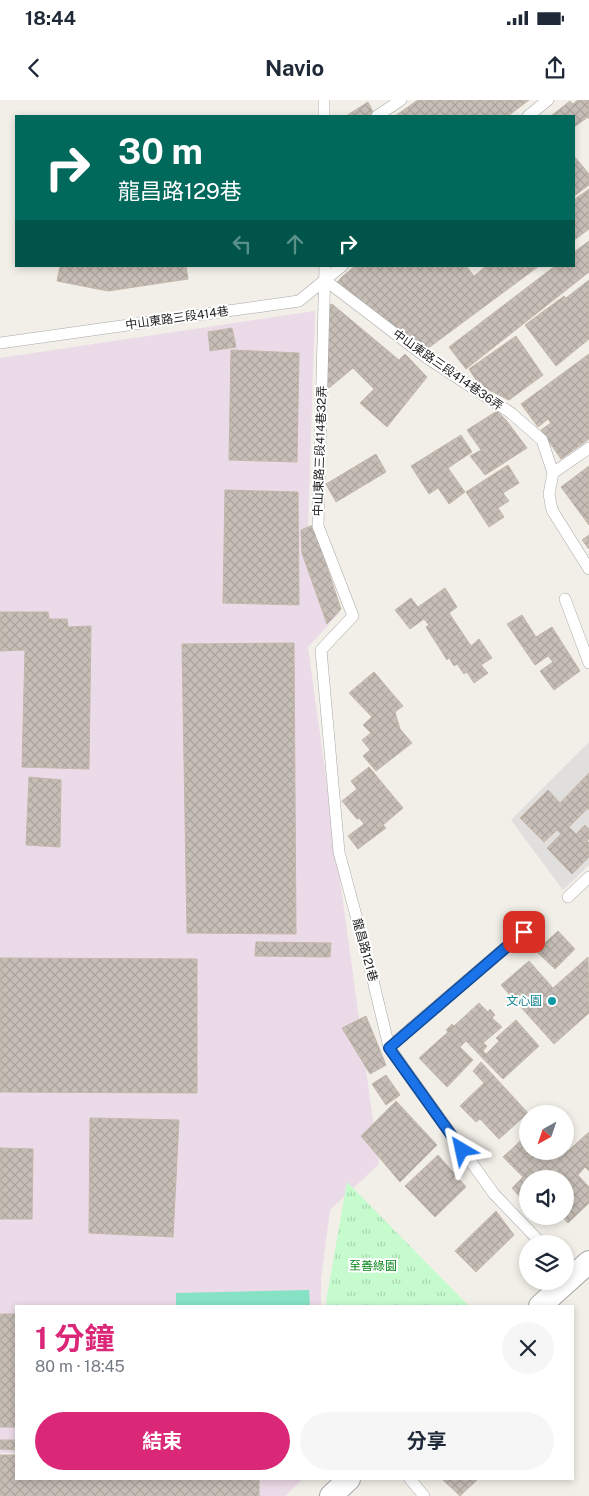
<!DOCTYPE html>
<html lang="zh-TW">
<meta charset="utf-8">
<style>
:root{--surface:#fff;--page:#f6f6f7;--text:#1f2937;--muted:#747a83;--accent:#db2777}
body{margin:0;font-family:"Public Sans","Noto Sans TC",sans-serif;background:var(--page);color:var(--text);height:100vh;display:flex;flex-direction:column;font-size:19px;white-space:nowrap}
*{box-sizing:border-box;margin:0}
p{font-size:16px;color:var(--muted)}
.icon{flex:none;width:28px;height:28px;fill:none;stroke:currentColor;stroke-width:2;stroke-linecap:round;stroke-linejoin:round}
.map{position:relative;flex:1;overflow:hidden}
.sheet{position:absolute;left:15px;top:1205px;width:559px;height:175px;display:flex;flex-direction:column;background:var(--surface);border-radius:0px;box-shadow:0 2px 8px #0003}
.sheet>*{flex:none}
.top-card{position:absolute;left:15px;top:15px;width:560px;height:152px;border-radius:0px;box-shadow:0 2px 8px #0003;background:#00695c;color:#fff;overflow:hidden}
.needle{width:32px;rotate:220deg}
.controls{position:absolute;left:519px;top:1005px;display:grid;gap:10px}
.controls a{display:grid;place-items:center;width:55px;height:55px;border-radius:50%;background:var(--surface);box-shadow:0 2px 8px #0003;font-size:25px}
.pin{position:absolute;display:grid;place-items:center;width:42px;height:42px;color:#fff;margin:-21px;border-radius:10px;box-shadow:0 2px 8px #0006}
.me{position:absolute;width:55px;margin:-28px;rotate:324deg;stroke-linejoin:round;filter:drop-shadow(0 0 4px #0008)}
.turn{display:flex;align-items:center;gap:18px;height:105px;padding:0 20px;font-size:22px}
.turn .icon{width:65px;height:65px;stroke-width:2.5}
.turn b{display:block;font-size:35px;line-height:42px}
.lanes{display:flex;align-items:center;height:48px;padding:0 20px;background:#0003;justify-content:center;gap:25px;direction:ltr}
.lanes .off{opacity:.35}
.round{display:grid;place-items:center;flex:none;width:52px;height:52px;border-radius:26px;background:var(--page)}
.summary{display:flex;align-items:center;justify-content:space-between;height:85px;padding:0 20px}
h1{font-size:30px;font-weight:700;line-height:38px;color:var(--accent)}
.action{display:flex;gap:10px;margin-top:auto;padding:10px 20px}
.action a{flex:1;height:58px;border-radius:30px;background:var(--accent);color:#fff;font-size:20px;font-weight:700;line-height:58px;text-align:center}
.action a+a{background:var(--page);color:var(--text)}
.status{display:flex;justify-content:space-between;align-items:center;height:35px;padding:0 25px;background:var(--surface);direction:ltr}
.status svg{height:14px;fill:currentColor}
header{display:flex;justify-content:space-between;align-items:center;height:65px;padding:0 20px;background:var(--surface);font-size:22px;font-weight:700}
.map>svg:first-child{display:block}
.residential{fill:#e0dfde}
.industrial{fill:#ebdae7}
.park{fill:url(#park-tufts)}
.pitch{fill:#85e2c4}
.building{fill:url(#building-cross-hatch);stroke:#c4b7aa}
.lines{fill:none;stroke-linecap:round;stroke-linejoin:round}
.lane-casing{stroke:#a8a8a8;stroke-width:12}
.street-casing{stroke:#a8a8a8;stroke-width:24}
.lane{stroke:#fff;stroke-width:11}
.street{stroke:#fff;stroke-width:22}
.route-casing{stroke:#114b97;stroke-width:12}
.route{stroke:#1a73e8;stroke-width:9}
.culture-dot{fill:#0f9aa8;stroke:#fff;stroke-width:2}
.labels{text-anchor:middle;stroke-width:4;stroke-linejoin:round;paint-order:stroke}
.street-label{font-size:12px;fill:#212121;stroke:#fff}
.culture-label{font-size:12px;fill:#0d838f;stroke:#fff;text-anchor:end}
.park-label{font-size:12px;fill:#09861c;stroke:#fff}
</style>
<div class="status"><b>18:44</b><svg viewBox="0 0 49 12"><path d="M0 12V9h3v3zM5 12V6h3v6zM10 12V3h3v9zM15 12V0h3v12zM26 1h20v11H26zM47 4h2v5h-2z"/></svg></div>
<header><svg class="icon" aria-label="back" viewBox="0 0 24 24"><path d="M15 5l-7 7 7 7"/></svg>Navio<svg class="icon" aria-label="share" viewBox="0 0 24 24"><path d="M12 15V3M7 8l5-5 5 5M5 13v7h14v-7"/></svg></header>
<div class="map">
<svg width="589" height="1396" viewBox="0 0 589 1396">
<defs>
<pattern id="park-tufts" width="24" height="20" patternUnits="userSpaceOnUse" patternTransform="scale(1.25)"><rect width="24" height="20" fill="#c6fbce"/><path d="M3 7l-1-3M5 7V3M7 7l1-3M15 17l-1-3M17 17v-4M19 17l1-3" fill="none" stroke="#aad7b1"/></pattern>
<pattern id="building-cross-hatch" width="8" height="8" patternUnits="userSpaceOnUse" patternTransform="scale(1.25)"><rect width="8" height="8" fill="#c7bfb7"/><path d="M0 0l8 8M0 8l8-8" fill="none" stroke="#aba49d"/></pattern>
</defs>
<rect width="100%" height="100%" fill="#f2efe8"/>
<!-- residential -->
<path class="residential" d="M589 642V765L563 790 511 720Z"/>
<!-- industrial -->
<path class="industrial" d="M315 211 308 425 340 512 308 547 379 1064 330 1110 321 1179V1206H16V1353H0V258Z
M257 1379H303L285 1396H258Z"/>
<!-- park -->
<path class="park" d="M347 1082 469 1206H326L327 1196Z"/>
<!-- pitch -->
<path class="pitch" d="M309 1190 310 1206H176V1193Z"/>
<!-- building -->
<path class="building" d="M418 0H529L508 16H395Z
M578 0H589V19L588 17 574 27V16H551L570 1 573 4Z
M368 2 374 14 370 16H346Z
M574 56 589 74V85L574 96Z
M589 89V129L574 140V100Z
M589 141V172L466 269 449 247 555 166H574V152Z
M60 166H186L188 179 108 191 57 181Z
M355 166H466L474 176 486 166H539L427 249 334 186 342 177Z
M589 180V239L556 266 525 225 564 196 566 198Z
M332 204 399 260 405 254 427 277 387 327 360 303 374 289 353 268 323 293 325 207Z
M232 228 236 247 210 251 208 232Z
M516 236 543 275 509 300 489 290 476 280 469 269Z
M231 250 299 253 297 362 229 360Z
M589 254V339L561 359 541 330 551 323 548 319 538 327 521 304Z
M497 311 506 320 527 348 485 375 470 356 481 350 467 330Z
M461 335 472 352 448 368 465 392 449 404 438 388 429 394 411 366Z
M376 354 386 372 336 402 326 384Z
M508 365 519 383 503 393 509 401 498 408 504 417 489 427 466 392Z
M589 366V425L561 387Z
M225 390 298 392 299 505 223 503Z
M313 425 341 509 327 524 302 453 301 430Z
M589 435V449L582 440Z
M445 488 457 507 449 513 471 546 479 539 492 558 481 565 488 573 474 583 467 572 464 574 457 564 454 566 449 558 447 560 426 527 429 525 424 519 410 529 395 510 411 498 418 507Z
M0 512H48L49 519H67L68 527 91 526 89 669 22 667 25 550 0 551Z
M522 515 536 537 552 527 580 571 554 590 540 571 553 562 548 556 535 565 507 524Z
M294 543 296 834 187 833 182 544Z
M374 572 403 606 395 612 400 629 412 643 376 671 363 656 370 650 362 640 371 633 363 625 372 617 349 593Z
M369 667 403 708 383 725 386 728 358 749 348 736 364 724 359 718 357 719 342 701 357 689 351 681Z
M589 673V710L588 708 569 727 576 734 585 725 589 729V739L587 741 589 743V757L572 774 547 748 561 734 557 730 544 742 520 718 548 690 560 703Z
M29 677 61 680 60 747 26 745Z
M558 831 575 849 555 869 536 851Z
M256 842 331 843 330 857 255 856Z
M588 857 589 913 554 944 501 885 529 861 553 888Z
M0 858 197 859V993L0 992Z
M479 903 488 912 490 909 495 915 492 918 502 927 483 943 487 946 483 951 486 954 499 941 496 938 516 920 539 946 503 979 466 941 460 947 473 960 447 987 419 958 448 932 446 930 452 924 454 926Z
M366 916 386 965 370 974 342 928Z
M481 962 528 1013 499 1039 480 1019 476 1022 460 1006 484 983 473 971Z
M386 975 400 995 386 1005 372 984Z
M396 1001 437 1045 400 1082 361 1036Z
M90 1018 179 1020 173 1137 89 1133Z
M589 1032V1071L585 1067 578 1075 589 1087V1103L568 1123 562 1116H565V1079H528V1092L521 1098 512 1088 523 1077 503 1057 528 1034V1051H565V1048L568 1051Z
M0 1048 33 1049 32 1119H0Z
M438 1055 466 1087 435 1117 405 1086Z
M496 1111 514 1135 476 1172 455 1151Z
M0 1214H16V1327H0Z
M0 1340H16V1350L0 1349Z
M0 1355H16V1379H259V1396H0Z
M442 1379H478L460 1396Z"/>
<g class="lines">
<defs>
<path id="lane" d="M324 0V16
M377 16 401 0
M528 16 548 0
M325 166 318 426 353 516 321 550 339 752 371 872 389 947 494 1094 542 1144
M325 180 427 258 511 313 542 340 553 373
M0 243 299 201 342 166
M589 348 553 373 549 394 552 410 589 469
M565 499 589 563
M568 797 589 777
M389 947 539 819
M410 1379 424 1396"/>
<path id="street" d="M540 1206 589 1162
M331 1396 349 1379"/>
</defs>
<!-- lane casing -->
<use href="#lane" class="lane-casing"/>
<!-- street casing -->
<use href="#street" class="street-casing"/>
<!-- lane -->
<use href="#lane" class="lane"/>
<!-- street -->
<use href="#street" class="street"/>
</g>
<g class="lines">
<defs>
<path id="route" d="M462 1050 389 948 524 832"/>
</defs>
<!-- route casing -->
<use href="#route" class="route-casing"/>
<!-- route -->
<use href="#route" class="route"/>
</g>
<!-- markers -->
<circle class="culture-dot" cx="552" cy="901" r="5"/>
<g class="labels">
<!-- street labels -->
<g class="street-label">
<text transform="translate(177 218) rotate(-8)" y="4">中山東路三段414巷</text>
<text transform="translate(448 270) rotate(35)" y="4">中山東路三段414巷36弄</text>
<text transform="translate(320 351) rotate(-88)" y="4">中山東路三段414巷32弄</text>
<text transform="translate(365 850) rotate(75)" y="4">龍昌路121巷</text>
</g>
<!-- culture labels -->
<g class="culture-label">
<text x="542" y="905">文心園</text>
</g>
<!-- park labels -->
<g class="park-label">
<text x="373" y="1170">至善綠園</text>
</g>
</g>
</svg>
<div class="controls">
<a><svg class="needle" viewBox="-14 -14 28 28"><path d="M0-13l5 13h-10z" fill="#e53935"/><path d="M0 13l5-13h-10z" fill="#747a83"/></svg></a>
<a><svg class="icon" aria-label="sound" viewBox="0 0 24 24"><path d="M4 9h4l5-4v14l-5-4H4zM17 9q2 3 0 6"/></svg></a>
<a><svg class="icon" aria-label="layers" viewBox="0 0 24 24"><path d="M12 4l9 5-9 5-9-5zM3 14l9 5 9-5"/></svg></a>
</div>
<div class="pin" style="left:524px;top:832px;background:#d93025"><svg class="icon" aria-label="arrive" viewBox="0 0 24 24"><path d="M6 21V4h12l-3 4 3 4H6"/></svg></div>
<svg class="me" style="left:462px;top:1050px" viewBox="-20 -20 40 40"><path d="M0-17L14 15 0 8-14 15z" fill="#1a73e8" stroke="#fff" stroke-width="4"/></svg>
<div class="top-card">
<div class="turn"><svg class="icon" aria-label="right" viewBox="0 0 24 24"><path d="M7 20v-9h11M14 6l5 5-5 5"/></svg><div><b>30 m</b>龍昌路129巷</div></div>
<div class="lanes"><svg class="icon off" aria-label="left" viewBox="0 0 24 24"><path d="M17 20v-9H6M10 6l-5 5 5 5"/></svg><svg class="icon off" aria-label="ahead" viewBox="0 0 24 24"><path d="M12 20V5M6 11l6-6 6 6"/></svg><svg class="icon" aria-label="right" viewBox="0 0 24 24"><path d="M7 20v-9h11M14 6l5 5-5 5"/></svg></div>
</div>
<section class="sheet">
<div class="summary"><div><h1>1 分鐘</h1><p>80 m · 18:45</p></div><a class="round"><svg class="icon" aria-label="close" viewBox="0 0 24 24"><path d="M6 6l12 12M18 6L6 18"/></svg></a></div>
<div class="action"><a>結束</a><a>分享</a></div>
</section>
</div>
